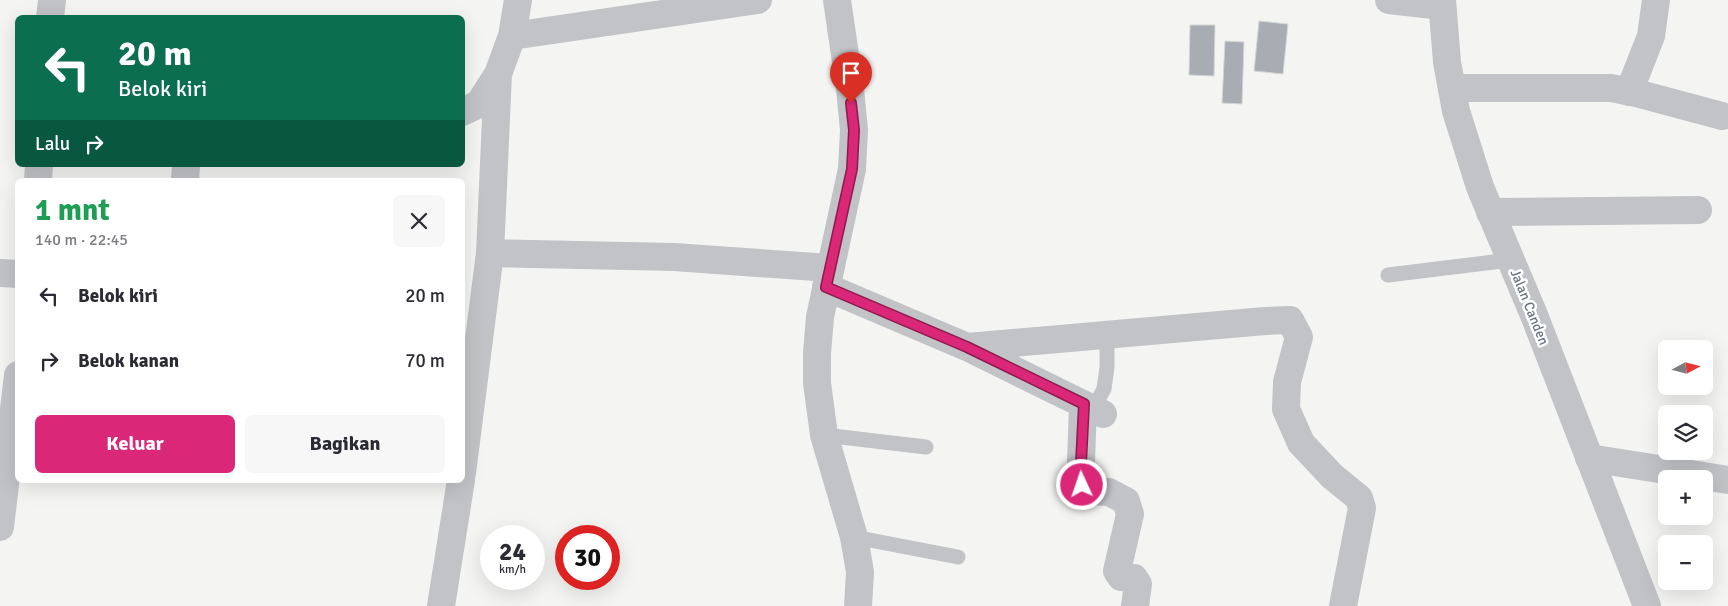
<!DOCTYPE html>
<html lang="id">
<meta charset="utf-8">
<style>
:root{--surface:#fff;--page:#f7f7f7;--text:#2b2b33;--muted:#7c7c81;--accent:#db2777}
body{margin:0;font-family:Signika,sans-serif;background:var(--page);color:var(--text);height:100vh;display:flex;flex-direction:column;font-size:19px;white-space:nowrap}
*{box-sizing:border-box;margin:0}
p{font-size:16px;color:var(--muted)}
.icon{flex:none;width:28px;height:28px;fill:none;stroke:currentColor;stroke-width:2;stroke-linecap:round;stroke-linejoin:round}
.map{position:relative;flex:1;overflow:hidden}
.details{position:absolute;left:15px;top:178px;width:450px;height:305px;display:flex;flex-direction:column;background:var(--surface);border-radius:8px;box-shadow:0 5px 20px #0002}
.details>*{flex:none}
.guide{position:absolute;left:15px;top:15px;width:450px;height:152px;border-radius:8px;box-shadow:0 5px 20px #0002;background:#0b6e4f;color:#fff;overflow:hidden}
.needle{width:32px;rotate:83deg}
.fabs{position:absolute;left:1658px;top:340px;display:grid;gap:10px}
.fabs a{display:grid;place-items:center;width:55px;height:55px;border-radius:8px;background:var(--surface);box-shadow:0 5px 20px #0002;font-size:25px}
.speed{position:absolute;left:480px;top:525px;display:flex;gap:10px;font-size:25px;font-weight:700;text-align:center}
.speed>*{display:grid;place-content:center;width:65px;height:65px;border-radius:50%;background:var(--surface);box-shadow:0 5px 20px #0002;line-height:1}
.speed small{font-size:12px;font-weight:400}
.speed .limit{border:8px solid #d22;background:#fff;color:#111}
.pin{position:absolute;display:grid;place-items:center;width:42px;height:42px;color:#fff;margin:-51px -21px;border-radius:50% 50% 50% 0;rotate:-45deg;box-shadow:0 0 5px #0007}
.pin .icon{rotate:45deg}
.me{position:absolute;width:55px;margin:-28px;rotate:357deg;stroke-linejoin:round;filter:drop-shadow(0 0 4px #0008)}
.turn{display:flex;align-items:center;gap:18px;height:105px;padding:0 20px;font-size:22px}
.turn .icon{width:65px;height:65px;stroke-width:2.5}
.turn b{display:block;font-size:35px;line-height:42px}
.then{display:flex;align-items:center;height:48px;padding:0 20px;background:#0003;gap:10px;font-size:19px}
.round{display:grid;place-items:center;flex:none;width:52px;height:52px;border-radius:8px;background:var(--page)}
.head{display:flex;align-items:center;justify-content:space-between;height:85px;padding:0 20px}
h1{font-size:30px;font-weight:700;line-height:38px;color:#1e9e55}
.cta{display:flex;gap:10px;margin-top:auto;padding:10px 20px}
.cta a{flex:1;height:58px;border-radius:8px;background:var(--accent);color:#fff;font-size:20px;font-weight:700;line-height:58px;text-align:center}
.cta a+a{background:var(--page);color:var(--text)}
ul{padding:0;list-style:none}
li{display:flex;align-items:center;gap:15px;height:65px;padding:0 20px}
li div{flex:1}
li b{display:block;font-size:19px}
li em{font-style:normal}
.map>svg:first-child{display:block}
.building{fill:#a7adb3;stroke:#d6d6d4}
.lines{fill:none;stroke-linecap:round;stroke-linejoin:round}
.service{stroke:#c1c3c7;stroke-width:15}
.minor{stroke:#c1c3c7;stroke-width:28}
.tertiary{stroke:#c1c3c7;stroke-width:28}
.route-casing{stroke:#8e194d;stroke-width:12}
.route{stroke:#db2777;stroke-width:9}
.labels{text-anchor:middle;stroke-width:5;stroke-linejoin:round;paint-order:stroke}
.street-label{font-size:14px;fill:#677280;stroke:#fff}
</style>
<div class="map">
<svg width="1728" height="606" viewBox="0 0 1728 606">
<rect width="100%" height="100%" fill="#f4f5f2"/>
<!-- building -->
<path class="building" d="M1259 21 1288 24 1283 74 1254 71Z
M1190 25H1215L1214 76 1189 75Z
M1225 41 1244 42 1242 104 1222 103Z"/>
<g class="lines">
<!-- service -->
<path class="service" d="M1388 275 1510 260
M1093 409 1104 389 1107 367V335
M824 435 926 447
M854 537 958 557"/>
<!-- minor -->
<path class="minor" d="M837 0 850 89 854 130 852 169 820 317 817 353V383L824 435 854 537 860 572 858 606
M1389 0 1442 6
M50 18 52 0
M512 36 518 0
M1452 88H1611L1636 93 1722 116
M1629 92 1651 36 1656 0
M462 112 479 104 498 74 512 36 758 0
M38 180 39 165
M185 180 186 165
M1490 212 1698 210
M490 253 674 257 830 268
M0 273 18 274
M826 287 967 347 1103 414
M967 347 1265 321 1290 320 1299 337 1287 382 1286 409 1301 443 1332 476 1359 498 1362 508 1343 606
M1083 404 1081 463 1082 485 1091 491 1109 492 1126 501 1130 514 1117 571 1121 577 1134 578 1138 584 1135 606
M1589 458 1728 480
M462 473 490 253 498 74
M0 527 18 375
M441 606 461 480"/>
<!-- tertiary -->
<path class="tertiary" d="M1442 0 1447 62 1456 111 1480 187 1534 315 1647 606"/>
</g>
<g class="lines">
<defs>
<path id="route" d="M851 103 854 130 852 169 826 287 967 347 1084 404 1081 463 1082 485"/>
</defs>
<!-- route casing -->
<use href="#route" class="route-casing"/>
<!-- route -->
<use href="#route" class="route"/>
</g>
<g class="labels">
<!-- street labels -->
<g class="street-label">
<text transform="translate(1530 307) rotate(68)" y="5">Jalan Canden</text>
</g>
</g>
</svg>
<div class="fabs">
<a><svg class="needle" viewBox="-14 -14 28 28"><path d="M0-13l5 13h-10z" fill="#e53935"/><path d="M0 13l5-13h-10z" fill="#7c7c81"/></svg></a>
<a><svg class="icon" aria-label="layers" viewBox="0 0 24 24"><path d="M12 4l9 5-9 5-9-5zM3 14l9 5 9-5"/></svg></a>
<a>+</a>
<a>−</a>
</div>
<div class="speed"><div>24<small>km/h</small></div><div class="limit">30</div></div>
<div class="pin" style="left:851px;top:103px;background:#d93025"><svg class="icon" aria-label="arrive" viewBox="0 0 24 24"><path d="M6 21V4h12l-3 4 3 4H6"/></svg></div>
<svg class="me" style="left:1082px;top:485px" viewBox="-20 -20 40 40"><circle r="17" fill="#db2777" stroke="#fff" stroke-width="3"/><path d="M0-11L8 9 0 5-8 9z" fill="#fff"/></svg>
<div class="guide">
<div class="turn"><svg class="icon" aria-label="left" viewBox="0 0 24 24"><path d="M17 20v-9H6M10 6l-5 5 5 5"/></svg><div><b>20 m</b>Belok kiri</div></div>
<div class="then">Lalu<svg class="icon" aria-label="right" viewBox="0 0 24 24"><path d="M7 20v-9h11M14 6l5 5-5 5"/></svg></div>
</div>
<section class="details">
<div class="head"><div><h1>1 mnt</h1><p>140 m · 22:45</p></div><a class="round"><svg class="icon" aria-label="close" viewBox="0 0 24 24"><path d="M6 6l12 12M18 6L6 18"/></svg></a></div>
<ul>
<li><svg class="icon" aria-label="left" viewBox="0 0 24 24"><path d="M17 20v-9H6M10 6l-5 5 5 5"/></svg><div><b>Belok kiri</b></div><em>20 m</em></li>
<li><svg class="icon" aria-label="right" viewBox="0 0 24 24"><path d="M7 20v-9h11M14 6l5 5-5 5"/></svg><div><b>Belok kanan</b></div><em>70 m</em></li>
</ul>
<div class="cta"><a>Keluar</a><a>Bagikan</a></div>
</section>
</div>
